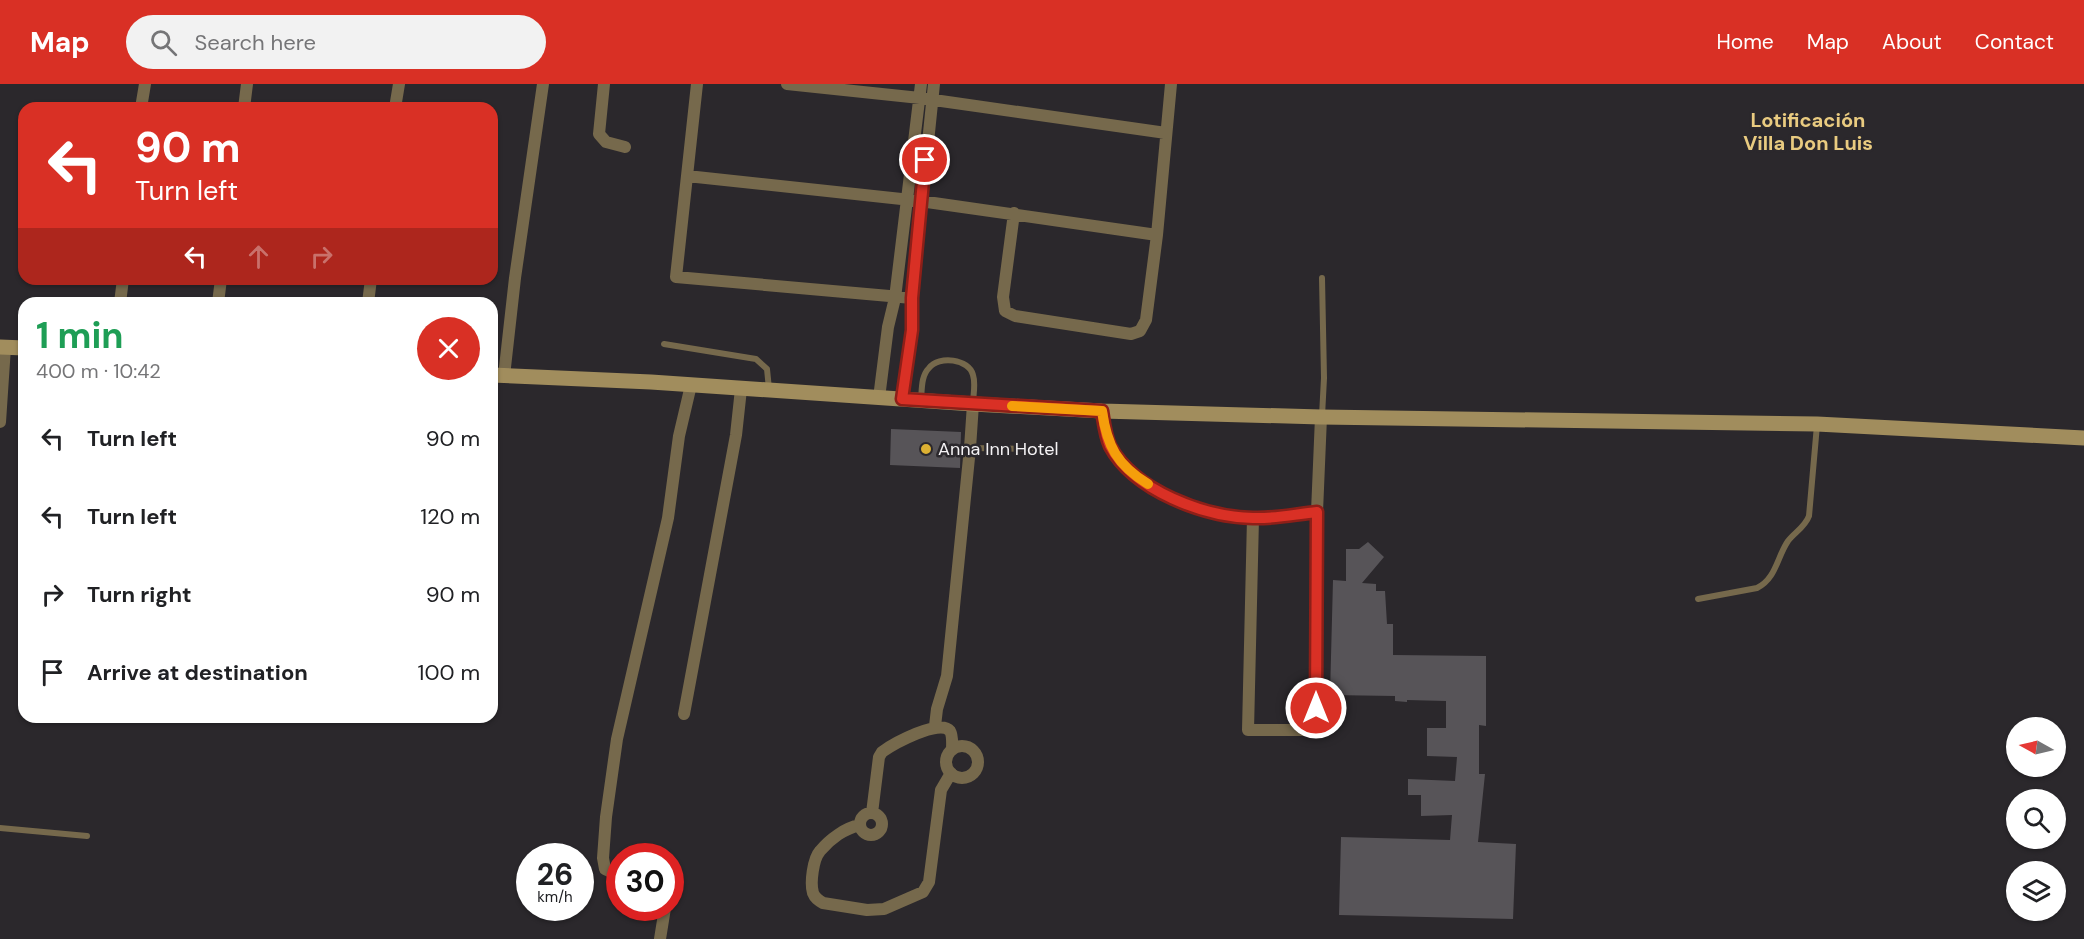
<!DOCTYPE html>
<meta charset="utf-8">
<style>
:root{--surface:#fff;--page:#f2f2f2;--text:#202124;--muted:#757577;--accent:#d93025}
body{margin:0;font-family:"DM Sans",sans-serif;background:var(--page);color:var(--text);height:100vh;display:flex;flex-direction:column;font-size:22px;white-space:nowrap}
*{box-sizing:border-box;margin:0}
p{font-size:20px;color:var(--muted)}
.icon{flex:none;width:33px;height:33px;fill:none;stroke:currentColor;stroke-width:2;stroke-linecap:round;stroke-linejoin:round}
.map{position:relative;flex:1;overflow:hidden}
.drawer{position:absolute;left:18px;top:213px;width:480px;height:426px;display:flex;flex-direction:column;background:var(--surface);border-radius:18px;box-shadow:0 2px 4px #0004}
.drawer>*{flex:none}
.guide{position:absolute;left:18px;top:18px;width:480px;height:183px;border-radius:18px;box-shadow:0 2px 4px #0004;background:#d93025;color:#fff;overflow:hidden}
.needle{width:39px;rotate:278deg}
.fabs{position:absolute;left:2006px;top:633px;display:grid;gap:12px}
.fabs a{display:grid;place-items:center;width:60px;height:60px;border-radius:50%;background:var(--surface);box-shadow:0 2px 4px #0004;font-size:30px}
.speed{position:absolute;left:516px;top:759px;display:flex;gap:12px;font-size:30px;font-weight:700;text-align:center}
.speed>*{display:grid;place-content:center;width:78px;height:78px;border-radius:50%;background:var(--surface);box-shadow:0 2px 4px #0004;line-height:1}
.speed small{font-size:15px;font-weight:400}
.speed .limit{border:9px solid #d22;background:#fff;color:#111}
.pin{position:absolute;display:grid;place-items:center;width:51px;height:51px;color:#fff;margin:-26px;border:3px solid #fff;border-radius:50%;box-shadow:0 2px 6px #0007}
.me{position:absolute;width:66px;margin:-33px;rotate:0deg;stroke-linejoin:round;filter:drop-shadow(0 0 4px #0008)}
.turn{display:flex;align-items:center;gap:21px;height:126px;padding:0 18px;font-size:27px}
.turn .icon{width:78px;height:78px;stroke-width:2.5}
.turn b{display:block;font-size:42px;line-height:51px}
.lanes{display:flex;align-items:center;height:57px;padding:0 18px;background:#0003;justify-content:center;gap:30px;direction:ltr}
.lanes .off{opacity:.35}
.round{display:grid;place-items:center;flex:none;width:63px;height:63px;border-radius:32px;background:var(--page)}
.headline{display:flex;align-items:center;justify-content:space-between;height:102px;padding:0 18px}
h1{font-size:36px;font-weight:700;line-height:45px;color:#1e9e55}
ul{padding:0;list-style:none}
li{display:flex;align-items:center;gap:18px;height:78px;padding:0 18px}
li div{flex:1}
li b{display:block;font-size:22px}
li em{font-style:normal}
header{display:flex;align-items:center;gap:36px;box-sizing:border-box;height:84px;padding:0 30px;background:var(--accent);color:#fff}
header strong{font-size:28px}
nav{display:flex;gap:33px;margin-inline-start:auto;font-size:21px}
.search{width:420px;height:54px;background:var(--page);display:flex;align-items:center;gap:15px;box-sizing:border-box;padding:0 21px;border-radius:33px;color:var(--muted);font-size:22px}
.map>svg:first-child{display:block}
.building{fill:#575458}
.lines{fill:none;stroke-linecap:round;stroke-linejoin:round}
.lane{stroke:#76694c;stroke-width:6}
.street{stroke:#76694c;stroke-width:12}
.secondary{stroke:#a18d5d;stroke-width:15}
.route-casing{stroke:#8d1f18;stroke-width:15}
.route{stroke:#d93025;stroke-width:10}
.slow{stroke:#f59e0b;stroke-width:10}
.poi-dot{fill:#ddb133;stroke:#2b282c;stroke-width:2}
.labels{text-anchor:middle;stroke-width:5;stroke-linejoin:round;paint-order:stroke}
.poi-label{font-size:18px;fill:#f4f2f4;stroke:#2b282c;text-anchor:start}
.neighbourhood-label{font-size:20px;font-weight:bold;fill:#e9cb80;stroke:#2b282c}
</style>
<header>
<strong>Map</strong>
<div class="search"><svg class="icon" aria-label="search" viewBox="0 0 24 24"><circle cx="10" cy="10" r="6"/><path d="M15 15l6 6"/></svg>Search here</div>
<nav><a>Home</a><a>Map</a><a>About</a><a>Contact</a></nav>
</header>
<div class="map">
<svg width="2084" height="855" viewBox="0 0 2084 855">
<rect width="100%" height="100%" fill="#2b282c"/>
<!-- building -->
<path class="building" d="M891 345 961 348 960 384 890 381Z
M1368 458 1384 473 1362 499 1376 500V507H1385L1387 540H1393V571L1486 572V642L1479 641V690H1485L1478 758 1516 760 1513 835 1339 831 1341 753 1450 756 1452 731 1421 732V711H1408V695L1455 697 1457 673 1427 672V644H1446V617L1407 616V618L1395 617V612L1330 611 1333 496 1346 497V465H1359Z"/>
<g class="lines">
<!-- lane -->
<path class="lane" d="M664 260 756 275 767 285 769 305
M921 316C922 305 921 292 929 284 939 271 969 275 973 291 976 300 973 311 973 320
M1322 332 1324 294 1322 194
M970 364 1040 365
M1698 515 1757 504C1776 495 1777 473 1788 457 1795 448 1805 443 1809 432L1817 341
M0 744 87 752"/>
<!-- street -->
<path class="street" d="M604 0 599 50 606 58 625 63
M697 0 676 193 912 214
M787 0 920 14 1166 49
M141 24 145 0
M244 24 247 0
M395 24 399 0
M687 92 920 117 1157 151
M1014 129 1003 213 1005 227 1015 232 1131 250 1140 247 1146 236 1157 151 1171 0
M120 219 123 195
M218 219 221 195
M368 219 371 195
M504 292 515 194 543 0
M879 314 888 243 895 214 921 0
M902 315 912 246V214L934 0
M1102 327C1104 342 1106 357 1115 370 1141 409 1208 433 1253 434 1274 435 1296 430 1317 428
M0 338 5 263
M1253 434 1248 646H1316L1317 428 1321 333
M684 630 736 351 741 305
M935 642 937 625 947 592 970 364 973 320
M946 678a16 16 0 1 1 32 0a16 16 0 1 1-32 0Z
M872 729 879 673 882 668C893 660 940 634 950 647 953 652 952 660 952 666
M860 740a11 11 0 1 1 22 0a11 11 0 1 1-22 0Z
M860 741C845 744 830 755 820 767 813 775 810 799 813 809 815 814 818 816 823 819L867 826 884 825 923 808 929 798 941 706 951 689
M620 792 605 785 603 774 606 733 617 655 668 434 679 352 691 301
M660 855 665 824"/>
<!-- secondary -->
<path class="secondary" d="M0 263 24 264
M492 291 651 298 973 320 1102 327 1321 333 1817 340 2084 354"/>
</g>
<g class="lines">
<defs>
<path id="route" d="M925 76 912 214V246L902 315 1102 327C1104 339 1105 351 1110 362 1134 407 1205 433 1253 434 1274 435 1296 430 1317 428L1316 624"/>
</defs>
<!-- route casing -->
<use href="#route" class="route-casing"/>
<!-- route -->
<use href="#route" class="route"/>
<!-- slow -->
<path class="slow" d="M1012 322 1102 327C1107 362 1117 381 1148 400"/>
</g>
<!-- markers -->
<circle class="poi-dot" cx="926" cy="365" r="6"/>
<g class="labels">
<!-- poi labels -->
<g class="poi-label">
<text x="938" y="371">Anna Inn Hotel</text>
</g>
<!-- neighbourhood labels -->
<g class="neighbourhood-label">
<text x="1808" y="43">Lotificación<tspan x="1808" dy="23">Villa Don Luis</tspan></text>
</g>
</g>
</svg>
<div class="fabs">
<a><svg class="needle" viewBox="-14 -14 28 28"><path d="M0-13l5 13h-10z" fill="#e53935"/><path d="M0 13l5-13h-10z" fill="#757577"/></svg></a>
<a><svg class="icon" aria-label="search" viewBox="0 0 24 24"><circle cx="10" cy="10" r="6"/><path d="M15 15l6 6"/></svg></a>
<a><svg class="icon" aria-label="layers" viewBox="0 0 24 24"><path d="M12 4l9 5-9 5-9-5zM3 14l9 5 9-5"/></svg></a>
</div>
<div class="speed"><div>26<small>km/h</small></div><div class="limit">30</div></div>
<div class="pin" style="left:925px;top:76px;background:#d93025"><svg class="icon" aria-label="arrive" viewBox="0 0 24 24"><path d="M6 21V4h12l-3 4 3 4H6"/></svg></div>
<svg class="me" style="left:1316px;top:624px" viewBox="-20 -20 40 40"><circle r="17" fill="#d93025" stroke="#fff" stroke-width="3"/><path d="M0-11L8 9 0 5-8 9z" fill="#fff"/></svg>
<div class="guide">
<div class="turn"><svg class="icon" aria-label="left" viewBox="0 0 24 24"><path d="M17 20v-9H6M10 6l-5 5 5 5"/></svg><div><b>90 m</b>Turn left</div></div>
<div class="lanes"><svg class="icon" aria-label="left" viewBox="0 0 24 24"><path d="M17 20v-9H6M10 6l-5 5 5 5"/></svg><svg class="icon off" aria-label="ahead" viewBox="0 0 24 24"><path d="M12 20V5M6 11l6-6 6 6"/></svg><svg class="icon off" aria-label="right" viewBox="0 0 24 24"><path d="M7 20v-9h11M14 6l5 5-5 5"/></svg></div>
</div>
<section class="drawer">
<div class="headline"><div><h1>1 min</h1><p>400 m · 10:42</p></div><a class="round" style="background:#d93025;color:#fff"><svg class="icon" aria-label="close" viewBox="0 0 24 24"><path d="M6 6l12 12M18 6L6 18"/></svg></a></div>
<ul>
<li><svg class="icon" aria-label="left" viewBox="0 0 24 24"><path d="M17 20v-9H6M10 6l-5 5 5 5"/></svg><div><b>Turn left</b></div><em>90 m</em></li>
<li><svg class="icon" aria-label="left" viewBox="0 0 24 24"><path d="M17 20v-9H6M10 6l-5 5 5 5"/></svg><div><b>Turn left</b></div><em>120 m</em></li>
<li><svg class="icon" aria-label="right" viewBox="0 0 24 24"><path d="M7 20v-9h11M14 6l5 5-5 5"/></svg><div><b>Turn right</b></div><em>90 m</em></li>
<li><svg class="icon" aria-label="arrive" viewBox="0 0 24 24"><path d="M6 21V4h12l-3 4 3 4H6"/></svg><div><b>Arrive at destination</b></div><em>100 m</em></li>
</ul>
</section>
</div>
